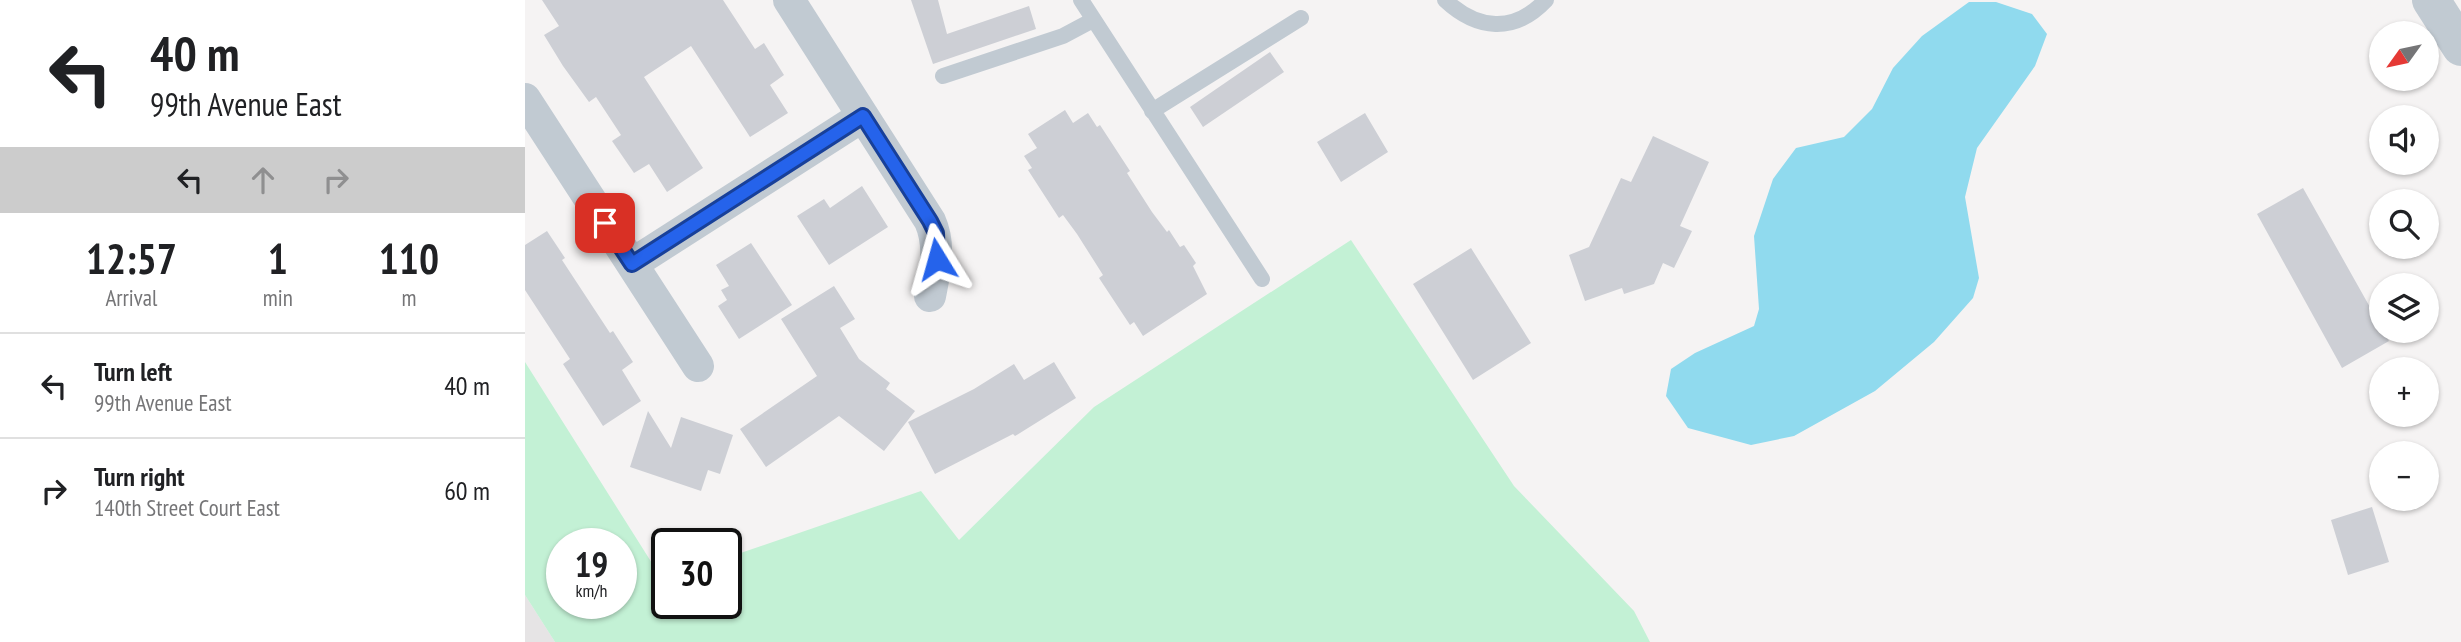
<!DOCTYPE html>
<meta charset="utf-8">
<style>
:root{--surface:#fff;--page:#f2f2f2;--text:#202124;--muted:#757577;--line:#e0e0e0}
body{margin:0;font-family:"PT Sans Narrow",sans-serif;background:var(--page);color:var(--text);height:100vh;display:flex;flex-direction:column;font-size:26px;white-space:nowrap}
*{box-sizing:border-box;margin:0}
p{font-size:23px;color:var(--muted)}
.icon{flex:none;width:38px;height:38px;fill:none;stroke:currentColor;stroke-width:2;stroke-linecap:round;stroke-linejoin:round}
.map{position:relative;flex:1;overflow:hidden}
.side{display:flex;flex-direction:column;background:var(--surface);width:525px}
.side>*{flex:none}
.top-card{background:#fff;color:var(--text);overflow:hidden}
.needle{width:46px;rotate:237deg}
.controls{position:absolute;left:1844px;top:21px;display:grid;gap:14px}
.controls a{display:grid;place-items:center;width:70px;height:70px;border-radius:50%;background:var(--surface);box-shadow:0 2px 5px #0004;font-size:35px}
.speed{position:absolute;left:21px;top:528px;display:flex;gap:14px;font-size:35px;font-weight:700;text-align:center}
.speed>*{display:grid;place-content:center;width:91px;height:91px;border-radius:50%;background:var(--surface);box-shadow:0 2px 5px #0004;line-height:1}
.speed small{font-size:18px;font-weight:400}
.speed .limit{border:4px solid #111;border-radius:10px;background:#fff;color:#111}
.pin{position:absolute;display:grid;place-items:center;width:60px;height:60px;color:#fff;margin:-30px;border-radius:14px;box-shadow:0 4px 10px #0006}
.me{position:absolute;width:77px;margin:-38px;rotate:352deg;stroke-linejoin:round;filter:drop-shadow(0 0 5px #0008)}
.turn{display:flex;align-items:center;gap:24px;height:147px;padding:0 35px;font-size:32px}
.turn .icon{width:91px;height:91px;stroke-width:2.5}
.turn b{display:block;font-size:49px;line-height:60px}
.lanes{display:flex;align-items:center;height:66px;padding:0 35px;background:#0003;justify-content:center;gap:35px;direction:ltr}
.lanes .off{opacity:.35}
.eta{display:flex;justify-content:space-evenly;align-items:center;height:119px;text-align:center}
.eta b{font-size:42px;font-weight:600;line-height:49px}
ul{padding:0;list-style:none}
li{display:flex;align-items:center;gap:21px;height:105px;padding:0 35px;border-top:2px solid var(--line)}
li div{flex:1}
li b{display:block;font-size:26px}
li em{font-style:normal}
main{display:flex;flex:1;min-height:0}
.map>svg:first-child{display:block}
.education{fill:#e6e4e5}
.green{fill:#c3f1d5;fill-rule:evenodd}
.water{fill:#90daee}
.building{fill:#cdcfd5}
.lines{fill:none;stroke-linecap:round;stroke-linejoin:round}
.service{stroke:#c1cad2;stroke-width:16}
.minor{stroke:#c1cad2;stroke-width:32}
.tertiary{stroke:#c1cad2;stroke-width:38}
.route-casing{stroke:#184099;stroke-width:18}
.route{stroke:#2563eb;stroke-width:12}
</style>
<main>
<section class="side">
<div class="top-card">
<div class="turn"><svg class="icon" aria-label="left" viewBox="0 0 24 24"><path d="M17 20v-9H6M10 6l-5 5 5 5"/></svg><div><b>40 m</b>99th Avenue East</div></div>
<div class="lanes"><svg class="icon" aria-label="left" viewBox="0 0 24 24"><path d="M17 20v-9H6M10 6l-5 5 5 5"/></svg><svg class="icon off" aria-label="ahead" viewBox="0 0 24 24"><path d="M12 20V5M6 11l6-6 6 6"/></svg><svg class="icon off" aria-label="right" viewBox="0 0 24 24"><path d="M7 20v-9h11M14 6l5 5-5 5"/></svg></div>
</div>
<div class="eta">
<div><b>12:57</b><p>Arrival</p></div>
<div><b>1</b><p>min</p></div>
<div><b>110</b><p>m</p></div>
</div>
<ul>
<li><svg class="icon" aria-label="left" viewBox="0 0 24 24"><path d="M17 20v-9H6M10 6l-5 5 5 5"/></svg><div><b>Turn left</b><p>99th Avenue East</p></div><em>40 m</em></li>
<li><svg class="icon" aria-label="right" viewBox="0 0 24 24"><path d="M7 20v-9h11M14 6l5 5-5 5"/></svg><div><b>Turn right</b><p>140th Street Court East</p></div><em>60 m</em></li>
</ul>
</section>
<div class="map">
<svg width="1936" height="642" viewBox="0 0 1936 642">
<rect width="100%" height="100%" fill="#f5f3f3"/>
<!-- education -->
<path class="education" d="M0 595 30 642H0Z"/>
<!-- green -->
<path class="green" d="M826 240 989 486 1109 611 1125 642H30L0 595V362L137 579 142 578V604H201V558L396 491 434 540 569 407ZM96 544V604H37V544Z"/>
<!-- water -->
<path class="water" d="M1444 2H1471L1507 14 1522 34 1510 66 1452 148 1440 197 1454 278 1448 298 1409 342 1350 391 1269 436 1226 445 1163 428 1141 396 1146 369 1170 353 1229 326 1234 309 1229 236 1248 179 1271 148 1319 137 1347 109 1368 68 1397 36Z"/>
<!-- building -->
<path class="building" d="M17 0H198L230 49 239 43 259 75 245 85 263 113 225 137 166 46 119 77 178 168 142 192 124 164 109 173 87 141 96 135 71 97 64 102 38 66 19 35 34 26Z
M386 0H413L422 34 504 6 511 29 408 64Z
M745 52 759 72 678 127 665 107Z
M540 110 548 123 563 113 572 127 575 125 605 171 602 173 627 212 642 232 644 230 655 247 659 245 671 263 668 266 682 294 618 336 609 322 605 325 574 278 578 275 552 234 538 215 534 218 503 170 507 168 499 156 512 148 503 134Z
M840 113 863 152 816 182 792 142Z
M1128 136 1184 162 1155 226 1167 231 1149 268 1138 263 1129 284 1099 294 1097 288 1060 301 1044 255 1064 247 1096 178 1106 182Z
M337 186 363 227 304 265 272 216 299 199 305 208Z
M1778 188 1864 341 1817 368 1732 214Z
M22 231 40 258 37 260 85 333 88 331 108 362 97 370 116 401 78 426 38 364 45 359 0 290V245Z
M226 243 267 305 214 339 193 306 202 300 196 290 204 286 191 265Z
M946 248 1006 343 948 380 888 284Z
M309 286 330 319 315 328 334 359 365 383 361 389 390 411 359 451 314 416 241 467 215 429 292 376 256 319Z
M529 362 551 398 490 436 488 434 410 474 383 422 449 389 489 364 499 380Z
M123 411 146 448 156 417 208 435 195 474 183 470 176 491 105 467Z
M1847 507 1864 562 1823 575 1806 520Z"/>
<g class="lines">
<!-- service -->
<path class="service" d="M556 0 737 279
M920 0C952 30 989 34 1021 0
M418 76 538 36 568 20
M627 111 776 18"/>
<!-- minor -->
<path class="minor" d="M264 0 405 221C416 246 410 271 405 296
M0 99 173 366
M107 264 338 116"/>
<!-- tertiary -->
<path class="tertiary" d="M1906 0 1936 47"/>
</g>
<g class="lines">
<defs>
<path id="route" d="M80 223 107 264 338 116 405 221 411 233 412 259"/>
</defs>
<!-- route casing -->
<use href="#route" class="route-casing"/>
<!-- route -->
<use href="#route" class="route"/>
</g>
</svg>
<div class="controls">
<a><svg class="needle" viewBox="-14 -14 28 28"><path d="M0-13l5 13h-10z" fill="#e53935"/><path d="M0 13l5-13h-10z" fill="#757577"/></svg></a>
<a><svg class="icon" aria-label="sound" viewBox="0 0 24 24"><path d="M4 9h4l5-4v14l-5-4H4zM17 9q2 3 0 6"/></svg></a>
<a><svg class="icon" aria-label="search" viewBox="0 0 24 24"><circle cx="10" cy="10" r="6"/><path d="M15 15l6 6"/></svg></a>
<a><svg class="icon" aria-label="layers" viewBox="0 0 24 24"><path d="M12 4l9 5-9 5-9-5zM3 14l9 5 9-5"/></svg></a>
<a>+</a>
<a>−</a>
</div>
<div class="speed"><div>19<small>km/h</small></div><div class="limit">30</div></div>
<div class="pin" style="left:80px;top:223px;background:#d93025"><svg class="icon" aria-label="arrive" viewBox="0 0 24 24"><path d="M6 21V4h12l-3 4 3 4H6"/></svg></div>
<svg class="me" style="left:412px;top:259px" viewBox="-20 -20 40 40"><path d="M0-17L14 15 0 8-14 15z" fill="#2563eb" stroke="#fff" stroke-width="4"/></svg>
</div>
</main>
